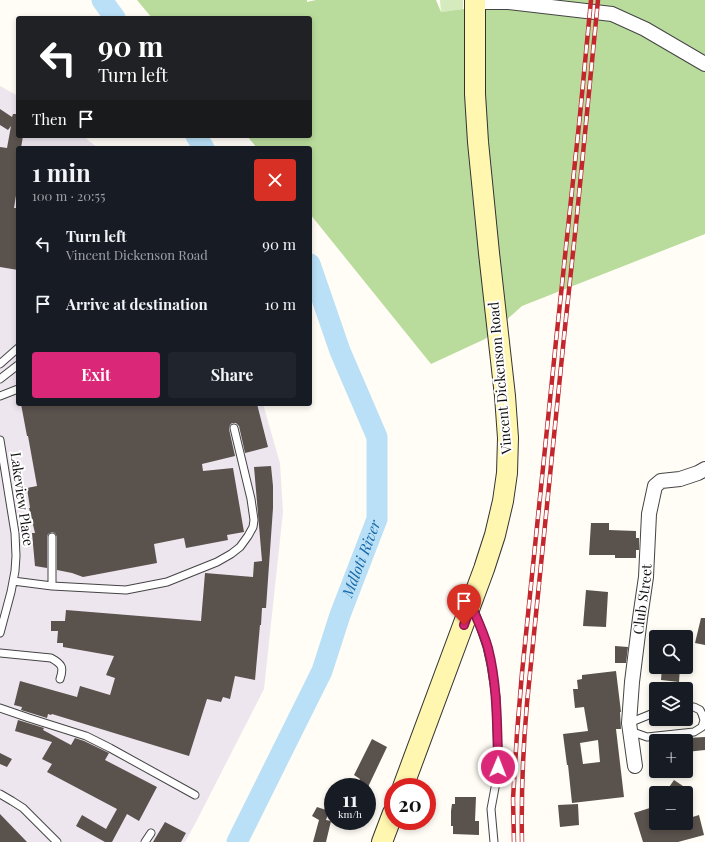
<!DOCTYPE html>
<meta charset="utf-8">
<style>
:root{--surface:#171b24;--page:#20242c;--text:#f1f3f6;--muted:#9ea1a6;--accent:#db2777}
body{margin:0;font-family:"Playfair Display",serif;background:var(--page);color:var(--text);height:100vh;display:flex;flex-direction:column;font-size:15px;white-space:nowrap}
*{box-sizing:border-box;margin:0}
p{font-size:13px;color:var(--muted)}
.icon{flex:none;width:22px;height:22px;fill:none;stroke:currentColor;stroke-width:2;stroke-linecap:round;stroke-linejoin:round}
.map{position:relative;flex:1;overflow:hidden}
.panel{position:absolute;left:16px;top:146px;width:296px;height:260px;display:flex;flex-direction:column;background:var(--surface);border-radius:4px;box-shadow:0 2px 6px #0003}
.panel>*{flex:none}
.banner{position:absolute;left:16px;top:16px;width:296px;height:122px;border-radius:4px;box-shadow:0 2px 6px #0003;background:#202124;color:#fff;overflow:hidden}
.buttons{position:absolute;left:649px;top:630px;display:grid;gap:8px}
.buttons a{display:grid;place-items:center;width:44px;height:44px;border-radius:4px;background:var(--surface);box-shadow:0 2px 6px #0003;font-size:20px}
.speed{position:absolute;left:324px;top:778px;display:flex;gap:8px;font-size:20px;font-weight:700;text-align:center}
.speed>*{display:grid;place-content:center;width:52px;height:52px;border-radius:50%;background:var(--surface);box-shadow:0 2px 6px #0003;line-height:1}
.speed small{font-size:10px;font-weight:400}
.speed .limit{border:6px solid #d22;background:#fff;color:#111}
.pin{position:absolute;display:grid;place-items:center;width:34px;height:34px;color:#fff;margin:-41px -17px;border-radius:50% 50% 50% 0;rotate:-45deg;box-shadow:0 0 4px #0007}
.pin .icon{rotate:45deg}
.me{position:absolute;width:44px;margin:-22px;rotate:1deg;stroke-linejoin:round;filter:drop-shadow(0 0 3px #0008)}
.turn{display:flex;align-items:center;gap:14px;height:84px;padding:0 16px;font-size:18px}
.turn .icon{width:52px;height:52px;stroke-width:2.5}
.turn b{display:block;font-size:28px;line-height:34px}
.then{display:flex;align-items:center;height:38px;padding:0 16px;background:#0003;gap:8px;font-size:15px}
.round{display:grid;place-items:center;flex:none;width:42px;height:42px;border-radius:4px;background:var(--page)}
.headline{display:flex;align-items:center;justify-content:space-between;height:68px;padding:0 16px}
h1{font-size:24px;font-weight:700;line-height:30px}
.action{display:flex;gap:8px;margin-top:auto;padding:8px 16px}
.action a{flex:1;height:46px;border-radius:4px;background:var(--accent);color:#fff;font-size:16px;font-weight:700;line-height:46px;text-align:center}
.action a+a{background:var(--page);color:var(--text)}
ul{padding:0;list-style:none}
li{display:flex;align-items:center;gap:12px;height:60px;padding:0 16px}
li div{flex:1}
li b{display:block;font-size:15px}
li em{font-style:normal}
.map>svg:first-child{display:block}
.industrial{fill:#eee6ef}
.green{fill:#d5ebbd}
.forest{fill:#b9dc9c}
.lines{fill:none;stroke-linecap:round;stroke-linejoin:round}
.river{stroke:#b9e0f7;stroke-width:21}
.building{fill:#5a524d;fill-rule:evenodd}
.lane-casing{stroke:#444;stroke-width:9}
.street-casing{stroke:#444;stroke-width:16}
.secondary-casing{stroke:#333;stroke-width:22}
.lane{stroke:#fff;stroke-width:7}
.street{stroke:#fff;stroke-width:14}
.secondary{stroke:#fff6b0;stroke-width:20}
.rail-casing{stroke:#c4262e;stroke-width:4.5}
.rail{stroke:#fff;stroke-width:3;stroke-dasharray:9;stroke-linecap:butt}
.route-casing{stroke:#8e194d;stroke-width:10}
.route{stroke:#db2777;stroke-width:7}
.labels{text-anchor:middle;stroke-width:4;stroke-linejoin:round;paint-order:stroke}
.street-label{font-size:14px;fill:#111;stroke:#fff}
.water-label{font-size:15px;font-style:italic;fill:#1768a6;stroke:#fff}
</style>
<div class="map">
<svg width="705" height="842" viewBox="0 0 705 842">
<rect width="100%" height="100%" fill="#fffdf5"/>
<!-- industrial -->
<path class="industrial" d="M0 86 18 96V136H83L98 148H18V404H263L280 463 283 512 264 689 195 824 185 842H0Z"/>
<!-- green -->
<path class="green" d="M440 0H463V9L441 12Z"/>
<!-- forest -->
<path class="forest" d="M137 0H307V2L316 0H436L441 12 463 9 493 10V0H705V234L522 306 485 339 431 364 310 214V148H257L247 136H310V18H152Z"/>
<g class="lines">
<!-- river -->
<g class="river">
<path d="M102 0 115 18"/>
<path d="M196 136 204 148"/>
<path id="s1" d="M237 842 322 671 340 615 377 519V437L340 351 310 264"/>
</g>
</g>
<!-- building -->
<path class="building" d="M0 109 12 117 13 114H18V136H23L21 148H18V183L14 208H18V270L0 267V147L7 148 11 126 8 130 0 125Z
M21 404H257L268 447 245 453 239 426 236 423H232L230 425 229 429 235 456 202 464 203 471 233 468 244 532 227 535 228 540 186 548 184 538 154 544 157 563 83 577 72 573 57 570V537L55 533 52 532 48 534 47 537V568L35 566 32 533H35L29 508H30L27 488 37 486 28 436H27Z
M271 466 273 486V508L266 608H262L261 625H260L255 680 235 676 230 699 223 697 221 702 207 699 189 756 52 714 51 715 48 714 47 718 21 710 22 707 14 705 20 681 77 697 80 686 110 695 115 678 106 675 114 656 63 647V643H57L58 631H51V621H65L66 610 201 621 205 573 253 577 254 562 262 561 254 467Z
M591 523H609V530L636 531V538H639V550H636V558H615V555H589Z
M586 590 608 592 606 627 583 626Z
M701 618H705V645L695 643Z
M615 646 628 647 626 663H615Z
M662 667H680L679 682 661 680Z
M616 671 621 712H620L621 729H616L624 797 572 803 568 765H567L563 734 588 731 584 707 575 708 573 689H578L577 680 582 679V675ZM598 740 600 762 583 764 580 743Z
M18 720 44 728 43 730 71 745 75 738 84 741 109 753 105 760 157 787 139 821 127 814 112 842H105L76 826 82 815 106 829 117 809 47 772 52 764 42 759 52 742 15 731Z
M705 737V750L686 752V738Z
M372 739 387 747 368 787H356L360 779 354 775Z
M0 753 12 759 7 767 0 764Z
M674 780 689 790 665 793Z
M455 797H476L475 821H479V835L453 834V826H451V811L452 804H455Z
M578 804 579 825 560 827 558 805Z
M656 806V823H686V819L699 815 704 835 678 842H643L634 813Z
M317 807 329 811 326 820 331 821 326 842H313L319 820 312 816Z
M0 814 27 842H0Z
M165 822 186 833 181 842H153Z"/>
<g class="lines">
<defs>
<path id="lane" d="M0 364 18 348
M0 379 18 365
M0 396 18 389
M0 440 15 533 16 556 15 571 11 592 0 633
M52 537V586
M13 581 52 586 126 590 167 582 217 562 231 554 240 547 248 536 253 527 254 520 251 499 234 428
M473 608 479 623 487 647 491 665 496 697 498 758 497 777 491 809 494 842
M0 653 51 658C62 664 64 667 60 679
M0 708 29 718 86 736 110 748 195 795
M629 723 656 712
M630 731 647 737 694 732 702 727 704 720 702 714 700 710 694 707H686
M0 794 12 801 23 808 57 842
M145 842 151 833"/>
<g id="street">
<path d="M475 2H508L612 14 645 29 705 64"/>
<path id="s2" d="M635 766 629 723 632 682 640 618 646 577 649 514 655 486 661 481 680 479 698 473 705 469"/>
</g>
<path id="secondary" d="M403 787 484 569 495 535 503 501 507 473 508 438 505 396 489 253 478 142 475 94V0
M382 842 393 813"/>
</defs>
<!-- lane casing -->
<use href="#lane" class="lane-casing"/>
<!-- street casing -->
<use href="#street" class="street-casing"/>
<!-- secondary casing -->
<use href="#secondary" class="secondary-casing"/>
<!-- lane -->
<use href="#lane" class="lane"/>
<!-- street -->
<use href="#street" class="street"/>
<!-- secondary -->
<use href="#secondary" class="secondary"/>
<defs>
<path id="rail" d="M514 842 513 799 517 733 522 673 556 341 580 115 591 0
M522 842C521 795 523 749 527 703L564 337 577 215 598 0"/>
</defs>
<!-- rail casing -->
<use href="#rail" class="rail-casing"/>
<!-- rail -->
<use href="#rail" class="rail"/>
</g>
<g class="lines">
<defs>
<path id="route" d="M464 625 471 605C477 619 484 633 488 648 497 683 497 721 498 758V767"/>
</defs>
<!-- route casing -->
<use href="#route" class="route-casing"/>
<!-- route -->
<use href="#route" class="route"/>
</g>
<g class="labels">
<!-- street labels -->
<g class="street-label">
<text transform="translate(500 378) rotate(-95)" y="5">Vincent Dickenson Road</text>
<text transform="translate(22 499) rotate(82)" y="5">Lakeview Place</text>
<text dy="5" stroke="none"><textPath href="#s2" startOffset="168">Club Street</textPath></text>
</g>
<!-- water labels -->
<g class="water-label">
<text dy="5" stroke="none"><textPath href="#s1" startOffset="310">Mdloti River</textPath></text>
</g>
</g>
</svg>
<div class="buttons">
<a><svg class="icon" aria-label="search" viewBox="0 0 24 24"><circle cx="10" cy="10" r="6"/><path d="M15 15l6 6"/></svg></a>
<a><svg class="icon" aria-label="layers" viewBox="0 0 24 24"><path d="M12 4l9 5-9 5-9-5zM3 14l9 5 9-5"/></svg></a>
<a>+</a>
<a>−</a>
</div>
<div class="speed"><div>11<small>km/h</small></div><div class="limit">20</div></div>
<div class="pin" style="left:464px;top:625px;background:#d93025"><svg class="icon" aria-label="arrive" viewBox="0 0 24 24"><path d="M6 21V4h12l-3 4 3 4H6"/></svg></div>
<svg class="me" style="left:498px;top:767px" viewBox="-20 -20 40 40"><circle r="17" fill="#db2777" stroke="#fff" stroke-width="3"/><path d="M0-11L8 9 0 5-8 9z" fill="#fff"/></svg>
<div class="banner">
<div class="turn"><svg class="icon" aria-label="left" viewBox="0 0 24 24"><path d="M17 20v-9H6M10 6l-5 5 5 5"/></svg><div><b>90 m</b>Turn left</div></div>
<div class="then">Then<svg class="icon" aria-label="arrive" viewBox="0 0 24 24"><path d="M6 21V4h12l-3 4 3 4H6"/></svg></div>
</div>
<section class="panel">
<div class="headline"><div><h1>1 min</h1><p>100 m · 20:55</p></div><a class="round" style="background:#d93025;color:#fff"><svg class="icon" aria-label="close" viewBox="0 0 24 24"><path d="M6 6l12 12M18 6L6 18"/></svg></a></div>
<ul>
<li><svg class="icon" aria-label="left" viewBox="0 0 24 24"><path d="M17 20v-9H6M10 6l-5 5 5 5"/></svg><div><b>Turn left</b><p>Vincent Dickenson Road</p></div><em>90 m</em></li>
<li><svg class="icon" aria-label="arrive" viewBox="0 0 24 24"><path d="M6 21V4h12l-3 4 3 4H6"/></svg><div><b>Arrive at destination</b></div><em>10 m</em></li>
</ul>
<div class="action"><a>Exit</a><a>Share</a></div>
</section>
</div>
